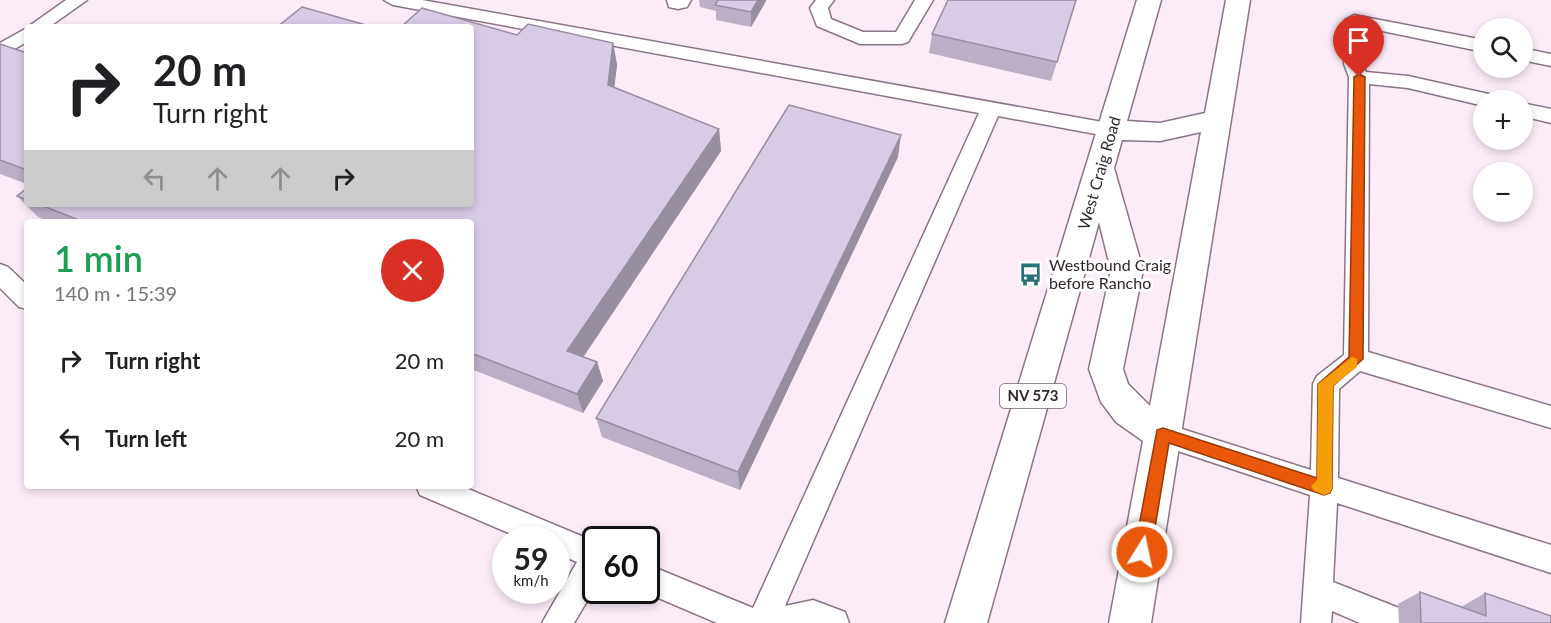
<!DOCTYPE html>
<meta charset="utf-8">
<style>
:root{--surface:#fff;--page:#f2f2f2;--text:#202124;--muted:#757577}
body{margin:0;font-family:Lato,sans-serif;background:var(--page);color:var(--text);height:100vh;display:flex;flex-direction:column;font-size:22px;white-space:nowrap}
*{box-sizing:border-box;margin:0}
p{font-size:20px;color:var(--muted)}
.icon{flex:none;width:33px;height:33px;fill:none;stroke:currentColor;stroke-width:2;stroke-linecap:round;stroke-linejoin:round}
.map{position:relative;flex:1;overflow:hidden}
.sheet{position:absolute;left:24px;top:219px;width:450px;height:270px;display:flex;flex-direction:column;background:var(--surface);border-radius:6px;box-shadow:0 3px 9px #0003}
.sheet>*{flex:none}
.guide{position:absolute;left:24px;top:24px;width:450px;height:183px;border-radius:6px;box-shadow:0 3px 9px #0003;background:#fff;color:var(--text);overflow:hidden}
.buttons{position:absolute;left:1473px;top:18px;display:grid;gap:12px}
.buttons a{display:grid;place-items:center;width:60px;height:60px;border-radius:50%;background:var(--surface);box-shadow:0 3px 9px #0003;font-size:30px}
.speed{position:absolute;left:492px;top:526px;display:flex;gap:12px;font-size:30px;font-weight:700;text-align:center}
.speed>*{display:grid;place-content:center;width:78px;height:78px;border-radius:50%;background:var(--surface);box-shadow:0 3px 9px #0003;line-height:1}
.speed small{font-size:15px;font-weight:400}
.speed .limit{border:3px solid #111;border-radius:9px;background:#fff;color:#111}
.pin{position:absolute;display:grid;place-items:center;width:51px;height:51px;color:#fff;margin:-62px -26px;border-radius:50% 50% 50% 0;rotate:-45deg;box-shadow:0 0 6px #0007}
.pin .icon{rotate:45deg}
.me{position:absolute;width:66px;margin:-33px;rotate:10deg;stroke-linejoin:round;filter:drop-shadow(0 0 4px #0008)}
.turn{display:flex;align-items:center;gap:21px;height:126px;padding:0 30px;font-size:27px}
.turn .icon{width:78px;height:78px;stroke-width:2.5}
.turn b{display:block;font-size:42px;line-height:51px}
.lanes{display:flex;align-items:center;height:57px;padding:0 30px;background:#0003;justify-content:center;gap:30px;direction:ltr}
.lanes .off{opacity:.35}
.round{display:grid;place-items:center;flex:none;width:63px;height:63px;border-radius:32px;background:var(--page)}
.head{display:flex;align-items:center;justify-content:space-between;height:102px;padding:0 30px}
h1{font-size:36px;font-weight:600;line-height:45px;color:#1e9e55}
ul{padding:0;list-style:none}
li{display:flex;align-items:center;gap:18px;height:78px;padding:0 30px}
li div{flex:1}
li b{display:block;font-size:22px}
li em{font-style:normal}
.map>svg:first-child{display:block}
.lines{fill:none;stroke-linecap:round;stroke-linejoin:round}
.service-casing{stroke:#8c7486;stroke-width:3}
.minor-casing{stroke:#8c7486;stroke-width:3}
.primary-casing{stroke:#8c7486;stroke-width:3}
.service{fill:#fff;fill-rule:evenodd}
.minor{fill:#fff;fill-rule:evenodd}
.primary{fill:#fff;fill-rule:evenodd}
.wall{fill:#baafc5}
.shaded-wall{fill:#978ea0}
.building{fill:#d8cbe5;stroke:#978ea0;stroke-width:1.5}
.route{fill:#ea580c;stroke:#983908;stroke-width:1.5}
.slow{fill:#f59e0b}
.labels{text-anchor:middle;stroke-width:6;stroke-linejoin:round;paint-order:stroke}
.shield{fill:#fff;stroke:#6e686d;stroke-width:1.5}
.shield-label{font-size:15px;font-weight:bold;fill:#30272e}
.street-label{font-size:16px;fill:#30272e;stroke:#fff}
.poi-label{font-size:16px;fill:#30272e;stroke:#fff;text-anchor:start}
</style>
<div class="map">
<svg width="1551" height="623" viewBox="0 0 1551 623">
<rect width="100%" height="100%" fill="#fcecf8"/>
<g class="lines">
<defs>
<path id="service" d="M66 0H87L49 27H28Z
M384 0H422L1119 125 1122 130 1119 135 1112 137 998 116 785 606 813 600 845 612 849 623H717L642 591H646V564L753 608 979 113 393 5Z
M816 0H834L828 8 831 19 863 32H896L915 0H933L908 42 902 44H860L817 26 810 8Z
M1354 15 1484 40V52L1363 27 1362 64 1366 72 1408 76 1493 95 1496 100H1484V106L1408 88 1369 84 1368 352 1551 406V428L1360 371 1339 389 1338 478 1551 545V573L1337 503 1333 582 1409 612 1413 623H1360L1332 611 1331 623H1301L1310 495 1154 443 1150 435 1154 427 1163 423 1311 470 1313 384 1317 376 1344 355 1349 77 1344 64 1345 20Z
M27 28V42L0 57V43Z
M1522 48 1551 54V66L1522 60Z
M1522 103 1551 109V123L1522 116Z
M0 264 8 267 27 285V309L19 307 0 288Z
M416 486H461L596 542V586L574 623H542L577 562 556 553V540H525L420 495Z"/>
<path id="minor" d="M667 0H691L687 7 678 9 669 7Z"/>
<path id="primary" d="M1137 0H1161L1127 121 1160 123 1205 113 1226 0H1250L1151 623H1109L1143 441 1116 422 1101 402 1089 369 1111 270 1099 222 987 623H945ZM1201 132 1150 406 1128 384 1123 369 1143 270 1114 168 1122 140 1160 141Z"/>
</defs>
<!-- service casing -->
<use href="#service" class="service-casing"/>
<!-- minor casing -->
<use href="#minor" class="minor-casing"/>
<!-- primary casing -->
<use href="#primary" class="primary-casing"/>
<!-- service -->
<use href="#service" class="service"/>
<!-- minor -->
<use href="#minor" class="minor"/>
<!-- primary -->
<use href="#primary" class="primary"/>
</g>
<!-- wall -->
<path class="wall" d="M699 0H766V1L751 27 716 20V11L700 7Z
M1076 0 1051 81 929 53 932 34Z
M517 35 613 43 617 65 614 87 719 129 721 151 583 357 597 362 603 381 583 413 471 369V222H50L38 217 17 196 27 188V204H471Z
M0 44 27 53V184L0 174Z
M898 157 740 490 602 437 596 418Z
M1420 592 1461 607 1485 593 1551 623H1399L1398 604Z"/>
<!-- shaded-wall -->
<path class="shaded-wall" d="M758 0H766V1L751 27V12Z
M613 43 617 65 612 107 608 85Z
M719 129 721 151 574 371 567 351Z
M901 135 898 157 740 490 738 472Z
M597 362 603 381 583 413 577 394Z"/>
<!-- building -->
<path class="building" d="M718 0H758L751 12 715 5Z
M948 0H1076L1057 62 932 34Z
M302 7 373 27H277Z
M422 8 517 35 528 24 613 43 608 85 719 129 567 351 597 362 577 394 471 353V222H84L38 204H471V27H401Z
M0 44 27 53V170L0 160Z
M789 105 901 135 738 472 596 418Z
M27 188V200L17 196Z
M1420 592 1486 616 1485 593 1551 616V623H1421Z"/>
<!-- route -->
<path class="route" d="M1359 74 1365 77 1363 359 1333 386 1332 488 1330 493 1324 495 1169 443 1151 552 1148 558 1142 560 1136 558 1134 552 1157 430 1163 428 1317 478 1318 384 1349 357 1354 77Z"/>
<!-- slow -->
<path class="slow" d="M1352 357 1357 359V367L1333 386 1332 488 1330 493 1324 495 1314 491 1311 486 1317 480 1318 384Z"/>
<!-- icons -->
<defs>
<symbol id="bus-bare" viewBox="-9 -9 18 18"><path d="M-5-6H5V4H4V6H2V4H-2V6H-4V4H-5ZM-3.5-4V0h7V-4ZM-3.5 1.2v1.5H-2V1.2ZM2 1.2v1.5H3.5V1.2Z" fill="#277179" stroke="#fff" stroke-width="2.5" paint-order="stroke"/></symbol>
</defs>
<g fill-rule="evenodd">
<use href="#bus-bare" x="1014" y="258" width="33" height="33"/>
</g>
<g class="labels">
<!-- shield labels -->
<rect class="shield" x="1000" y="384" width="66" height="24" rx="4.5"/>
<g class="shield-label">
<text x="1033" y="401">NV 573</text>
</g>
<!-- street labels -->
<g class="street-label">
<text transform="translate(1099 173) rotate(-74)" y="6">West Craig Road</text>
</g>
<!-- poi labels -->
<g class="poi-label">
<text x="1049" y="271">Westbound Craig<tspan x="1049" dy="18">before Rancho</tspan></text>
</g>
</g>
</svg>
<div class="buttons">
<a><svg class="icon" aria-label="search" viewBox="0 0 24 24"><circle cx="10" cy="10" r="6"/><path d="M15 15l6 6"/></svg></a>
<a>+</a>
<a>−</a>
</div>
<div class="speed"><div>59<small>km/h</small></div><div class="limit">60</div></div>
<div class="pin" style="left:1359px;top:77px;background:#d93025"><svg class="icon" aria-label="arrive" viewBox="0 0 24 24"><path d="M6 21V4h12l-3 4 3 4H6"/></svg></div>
<svg class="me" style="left:1142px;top:552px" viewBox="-20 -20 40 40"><circle r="17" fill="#ea580c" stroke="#fff" stroke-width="3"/><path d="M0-11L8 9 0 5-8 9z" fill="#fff"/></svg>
<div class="guide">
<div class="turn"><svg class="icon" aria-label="right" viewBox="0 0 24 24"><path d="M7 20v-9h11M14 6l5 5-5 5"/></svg><div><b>20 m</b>Turn right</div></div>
<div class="lanes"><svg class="icon off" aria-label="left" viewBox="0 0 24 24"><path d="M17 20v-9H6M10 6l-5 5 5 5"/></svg><svg class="icon off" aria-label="ahead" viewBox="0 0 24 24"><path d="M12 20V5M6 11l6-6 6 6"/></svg><svg class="icon off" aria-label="ahead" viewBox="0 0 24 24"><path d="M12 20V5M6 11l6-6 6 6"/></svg><svg class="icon" aria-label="right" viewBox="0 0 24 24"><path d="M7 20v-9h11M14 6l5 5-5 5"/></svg></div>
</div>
<section class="sheet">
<div class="head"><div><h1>1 min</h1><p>140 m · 15:39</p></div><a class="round" style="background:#d93025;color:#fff"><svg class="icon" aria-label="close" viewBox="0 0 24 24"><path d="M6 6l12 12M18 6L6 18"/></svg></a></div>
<ul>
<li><svg class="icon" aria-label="right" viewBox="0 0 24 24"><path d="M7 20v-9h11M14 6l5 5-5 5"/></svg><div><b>Turn right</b></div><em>20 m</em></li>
<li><svg class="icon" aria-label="left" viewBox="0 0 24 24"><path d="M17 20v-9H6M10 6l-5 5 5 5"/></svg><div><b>Turn left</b></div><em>20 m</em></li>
</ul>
</section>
</div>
